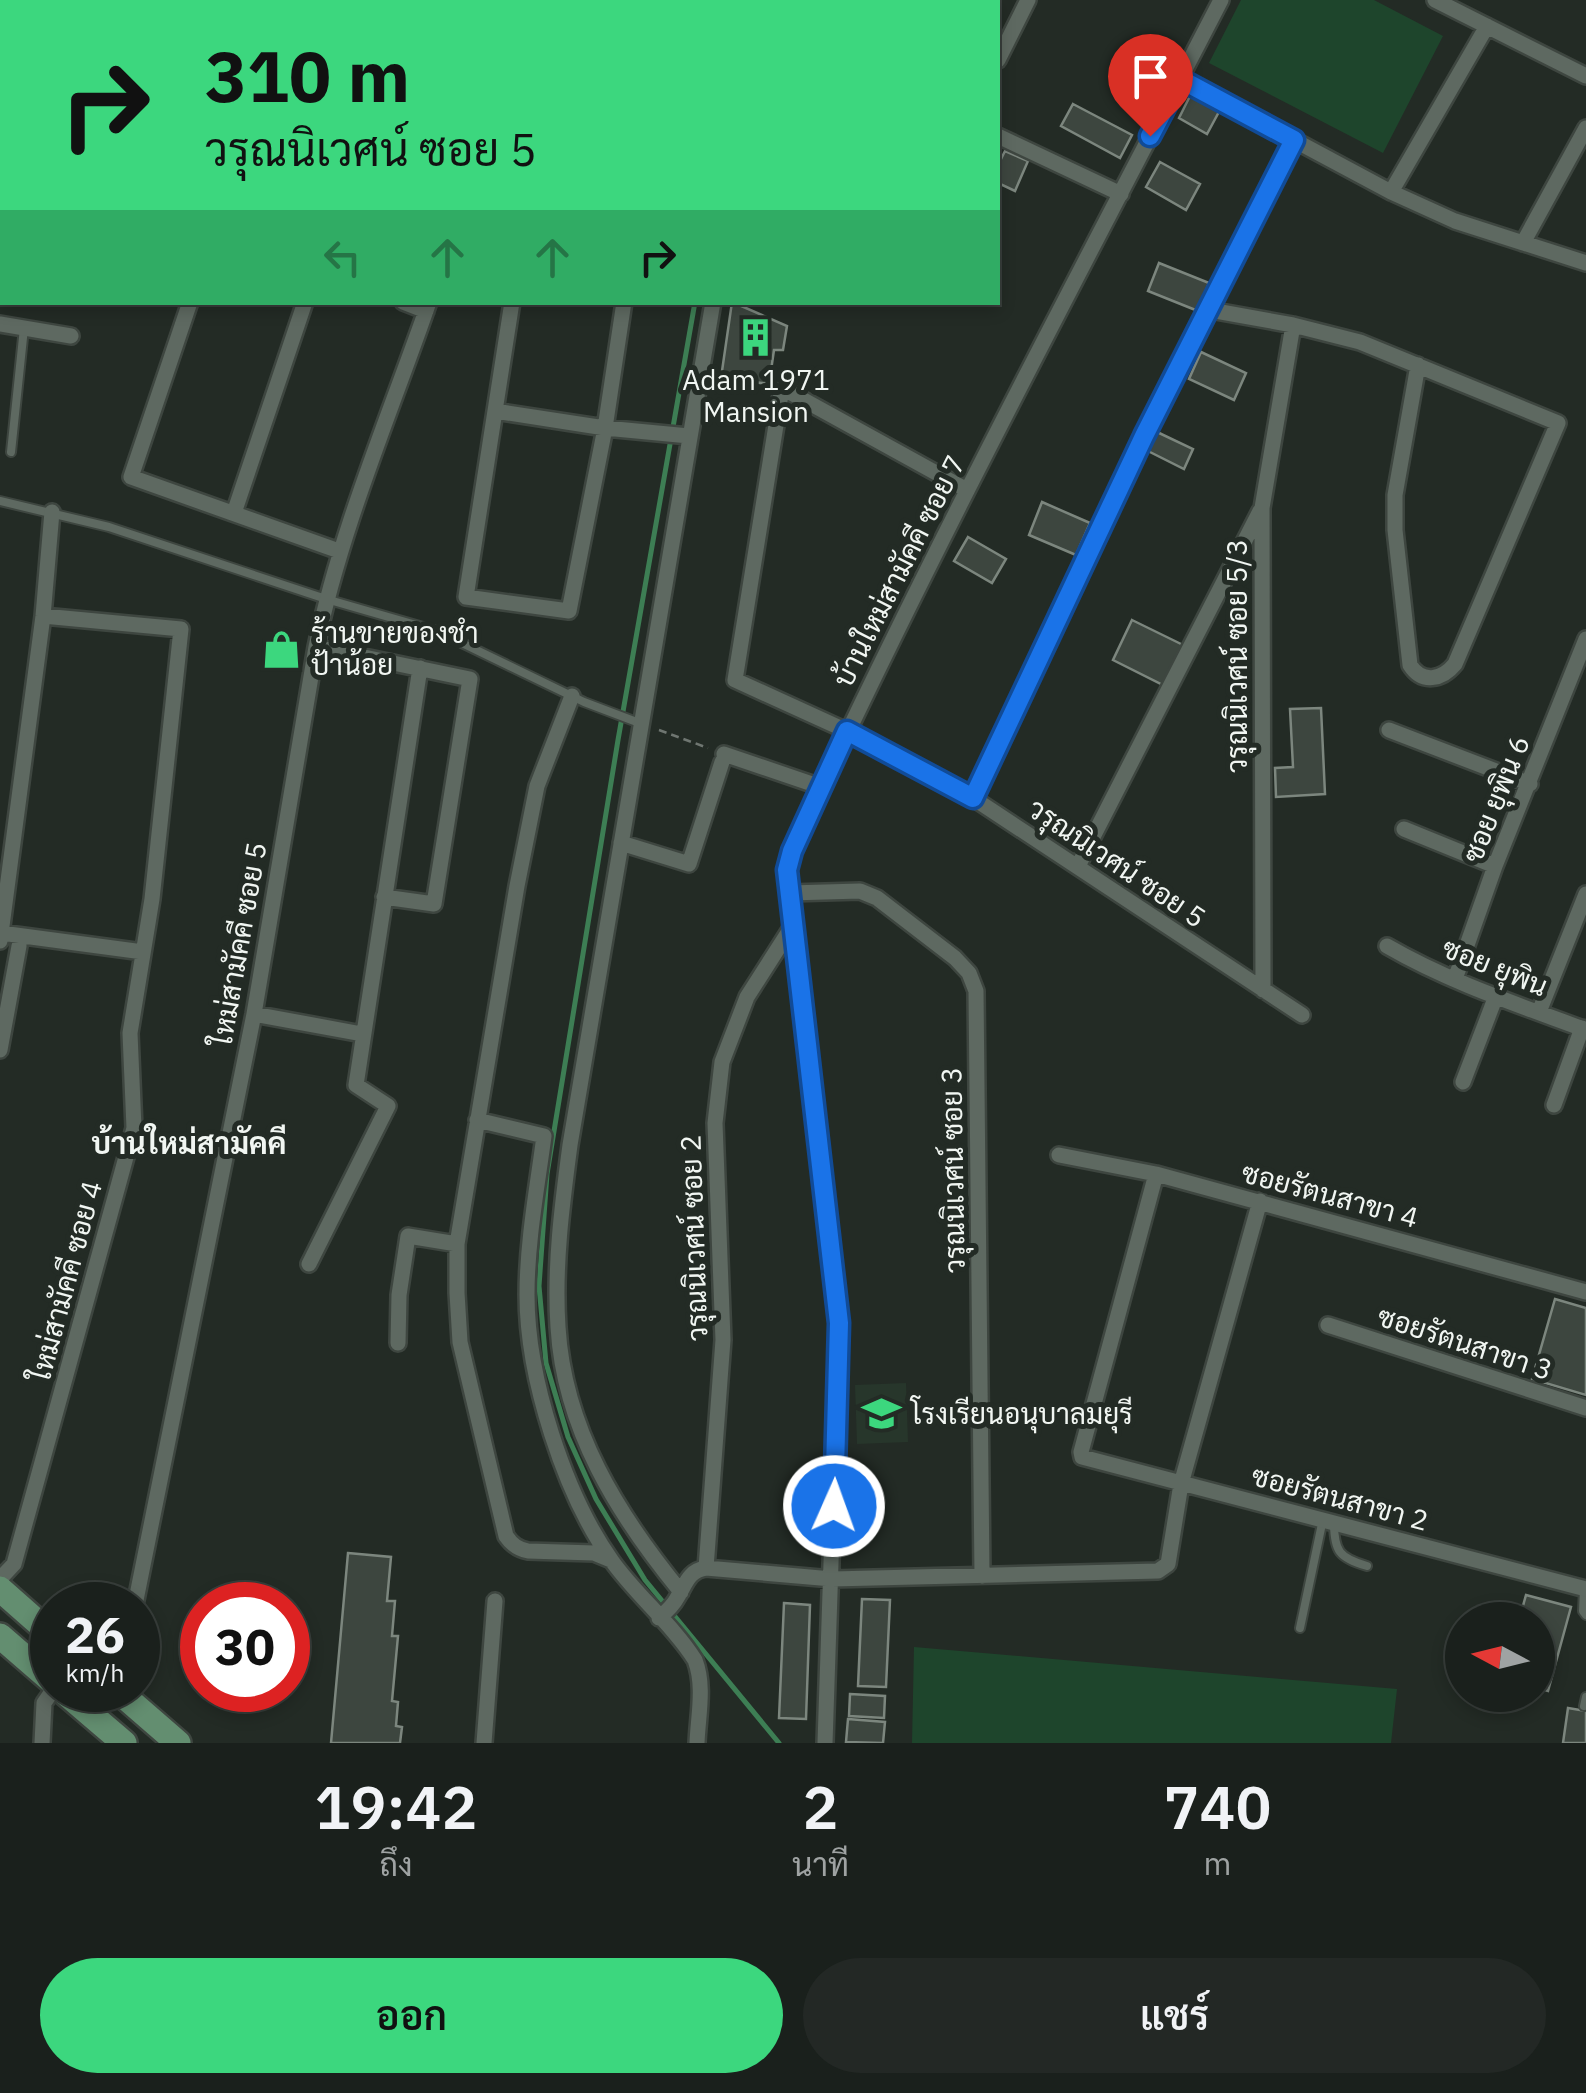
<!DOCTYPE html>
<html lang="th">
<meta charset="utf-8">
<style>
:root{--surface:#1a201c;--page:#232825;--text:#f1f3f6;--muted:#9fa3a3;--line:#383e3b;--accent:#3cd77e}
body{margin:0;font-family:"IBM Plex Sans",Sarabun,sans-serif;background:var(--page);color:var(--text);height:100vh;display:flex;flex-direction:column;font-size:38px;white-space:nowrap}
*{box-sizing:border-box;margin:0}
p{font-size:32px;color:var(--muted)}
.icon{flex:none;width:55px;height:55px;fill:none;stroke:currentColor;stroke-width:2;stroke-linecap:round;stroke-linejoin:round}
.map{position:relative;height:1743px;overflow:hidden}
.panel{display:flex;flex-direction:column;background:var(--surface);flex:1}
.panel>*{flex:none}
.guide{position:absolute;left:0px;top:0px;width:1000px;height:305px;box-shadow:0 5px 15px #0003,0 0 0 2px var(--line);background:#3cd77e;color:#111;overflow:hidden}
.needle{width:65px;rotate:277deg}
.tools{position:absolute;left:1445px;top:1602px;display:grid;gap:20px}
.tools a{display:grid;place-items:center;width:110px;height:110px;border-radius:50%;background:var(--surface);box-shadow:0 5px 15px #0003,0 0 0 2px var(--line);font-size:50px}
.speed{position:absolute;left:30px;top:1582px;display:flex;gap:20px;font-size:50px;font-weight:700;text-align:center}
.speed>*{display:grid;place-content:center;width:130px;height:130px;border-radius:50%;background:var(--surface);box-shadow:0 5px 15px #0003,0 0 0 2px var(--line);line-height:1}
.speed small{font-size:25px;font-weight:400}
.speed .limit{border:15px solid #d22;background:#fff;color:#111}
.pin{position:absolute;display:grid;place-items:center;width:85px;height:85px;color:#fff;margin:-102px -42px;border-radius:50% 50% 50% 0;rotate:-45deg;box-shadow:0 0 10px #0007}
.pin .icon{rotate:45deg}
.me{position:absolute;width:110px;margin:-55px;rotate:2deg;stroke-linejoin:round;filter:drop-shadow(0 0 8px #0008)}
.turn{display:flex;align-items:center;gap:35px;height:210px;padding:0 40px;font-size:45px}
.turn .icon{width:130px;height:130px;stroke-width:2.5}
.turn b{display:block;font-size:70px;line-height:85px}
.lanes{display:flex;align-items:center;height:95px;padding:0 40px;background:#0003;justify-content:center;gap:50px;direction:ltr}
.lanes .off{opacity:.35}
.eta{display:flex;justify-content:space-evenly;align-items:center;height:170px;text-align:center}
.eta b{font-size:60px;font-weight:600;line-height:70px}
.primary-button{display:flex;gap:20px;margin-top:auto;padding:20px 40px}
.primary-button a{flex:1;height:115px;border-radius:60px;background:var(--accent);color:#111;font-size:40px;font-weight:600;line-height:115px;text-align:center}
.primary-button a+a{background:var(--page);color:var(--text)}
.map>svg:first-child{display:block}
.built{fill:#27362b}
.green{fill:#1e452c}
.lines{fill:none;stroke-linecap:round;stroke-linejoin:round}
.stream{stroke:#3d7e54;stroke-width:5}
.building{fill:#3d463f;stroke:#7c867e;stroke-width:2.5}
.lane-casing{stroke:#3e4640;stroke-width:12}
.street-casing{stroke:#3e4640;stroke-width:20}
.primary-casing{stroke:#3e4640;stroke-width:30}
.path{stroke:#6f7671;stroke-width:2.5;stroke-dasharray:8 5;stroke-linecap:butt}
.lane{stroke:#5e6961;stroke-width:8}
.street{stroke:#5e6961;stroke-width:15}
.primary{stroke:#638e70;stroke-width:25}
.route-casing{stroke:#114b97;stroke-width:25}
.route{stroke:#1a73e8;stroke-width:18}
.labels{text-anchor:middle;stroke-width:10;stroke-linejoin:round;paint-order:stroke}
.poi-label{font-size:28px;fill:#f1f6f2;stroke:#232b25;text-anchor:start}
.street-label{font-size:28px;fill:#f1f6f2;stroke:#232b25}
.neighbourhood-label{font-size:30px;font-weight:bold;fill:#f1f6f2;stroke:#232b25}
</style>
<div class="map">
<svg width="1586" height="1743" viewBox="0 0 1586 1743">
<rect width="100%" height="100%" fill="#232b25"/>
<!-- built -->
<path class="built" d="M906 1383 908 1442 857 1444 855 1385Z"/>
<!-- green -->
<path class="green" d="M1241 0H1374L1443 36 1383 153 1209 63Z
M914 1647 1397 1689 1391 1743H912Z"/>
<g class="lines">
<!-- stream -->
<path class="stream" d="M752 2V0
M695 302 618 740 547 1174 539 1286 546 1363 568 1437 596 1499 645 1580 779 1743"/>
</g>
<!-- building -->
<path class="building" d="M1192 92 1221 108 1207 134 1179 118Z
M1073 104 1132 135 1120 158 1061 126Z
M1005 151 1028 161 1015 191 998 183V160L1000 161Z
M1160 162 1200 184 1186 210 1146 187Z
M1159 263 1209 283 1198 311 1148 291Z
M732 302 787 326 783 350H774L769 384 721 378Z
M1201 352 1246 373 1234 400 1189 379Z
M1157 432 1193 449 1184 469 1148 451Z
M1042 502 1090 523 1076 555 1029 535Z
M968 537 1006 559 992 583 954 561Z
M1132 620 1183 645 1163 685 1113 660Z
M1321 708 1325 794 1276 797 1275 768 1293 767 1290 709Z
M1555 1299 1586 1308V1395L1532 1379Z
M348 1553 391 1557 387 1601H395L392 1636H398L392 1701 398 1702 396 1726 402 1727 400 1743H331Z
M1526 1595 1571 1607 1548 1691 1538 1688V1620H1519Z
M862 1599 890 1600 886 1687 858 1686Z
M784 1603 810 1605 806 1719 779 1718Z
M850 1694 885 1696 884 1718 849 1716Z
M1568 1708 1586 1711V1743H1563Z
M848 1719 885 1722 883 1743 846 1742Z"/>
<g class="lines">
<defs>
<path id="lane" d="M0 76 2 67
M11 452 24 328
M0 501 109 527 326 599 437 631 584 702 642 724
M1334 1522C1334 1551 1339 1558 1367 1566
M1584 1589 1583 1611 1586 1615
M1300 1628 1323 1519
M1584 1706 1586 1697"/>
<path id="street" d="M1435 0 1586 76
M513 2H517
M767 2V0
M0 54 2 55
M998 60 1028 0
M1180 79 1391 192 1455 221 1586 263
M998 136 1121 194
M1391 192 1487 26
M1523 243 1586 128
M190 302 131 477 339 551
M403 302 426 311
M512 302 466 597 569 611 605 428 624 302
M1210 310 1293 325 1360 342 1558 423 1455 664C1442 680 1422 684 1410 665L1395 530V495L1418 365
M0 324 71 336
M495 411 605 428 689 436
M967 490 782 388 735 680 847 731 973 798 1302 1015
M234 513 305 302
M316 647 470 679 434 904 384 897
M572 696 537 786 517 886 457 1244V1293L460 1342 506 1536C512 1545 518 1549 528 1551L594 1553 611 1560
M1389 730 1530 784
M724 754 821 787
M973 798 1144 436 1295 140
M1404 829 1495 866
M621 843 689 864 722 762
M1078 866 1260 511
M790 893 860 891 877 898 955 958 969 973 976 991 982 1576
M1 933 143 952
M0 941 43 616 52 512
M1387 946C1449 982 1519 1005 1586 1030
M1455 979 1495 866 1586 639
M1263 990 1262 508 1293 325
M1539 1012 1586 894
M254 1014 362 1034
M0 1050 19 946
M1463 1082 1496 996
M1554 1105 1582 1028
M477 1120 544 1136C537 1189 527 1242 527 1295 527 1377 564 1494 612 1561 636 1595 673 1625 695 1660 705 1686 698 1716 697 1743
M1059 1155 1156 1174 1586 1292
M1156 1174 1081 1452 1082 1457 1586 1589
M309 1264 388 1106 356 1085 420 668
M1328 1325 1586 1408
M398 1343 399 1295 408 1236 457 1244
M706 1568 723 1340 715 1123 722 1062 747 997 793 925
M0 1579 14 1564 134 1128 130 1033 152 899 181 629 43 616
M681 1592C618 1515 564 1429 558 1327 554 1266 562 1205 570 1145L713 302
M135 1605 254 1014 316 647C341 528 389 417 429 302
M659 1618C666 1612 673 1606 677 1598 686 1584 688 1571 706 1568L832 1579 1158 1571 1168 1564 1181 1484 1260 1201
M42 1743 44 1703 53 1690
M484 1743 495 1601
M825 1743 839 1323 787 870 792 851C925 562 1075 282 1221 0"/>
<path id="primary" d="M0 1589 52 1635
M0 1636 52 1681
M62 1690 124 1743
M117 1690 178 1743"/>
</defs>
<!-- lane casing -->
<use href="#lane" class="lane-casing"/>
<!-- street casing -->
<use href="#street" class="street-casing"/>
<!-- primary casing -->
<use href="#primary" class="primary-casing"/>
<!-- path -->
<path class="path" d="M659 730 708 748"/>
<!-- lane -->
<use href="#lane" class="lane"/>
<!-- street -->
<use href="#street" class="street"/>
<!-- primary -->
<use href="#primary" class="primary"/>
</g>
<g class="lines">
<defs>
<path id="route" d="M834 1506 839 1323 787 870 792 851 847 731 973 798 1144 436 1294 140 1180 79 1150 136"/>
</defs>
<!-- route casing -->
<use href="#route" class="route-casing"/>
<!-- route -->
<use href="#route" class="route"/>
</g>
<!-- icons -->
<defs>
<symbol id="building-bare" viewBox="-9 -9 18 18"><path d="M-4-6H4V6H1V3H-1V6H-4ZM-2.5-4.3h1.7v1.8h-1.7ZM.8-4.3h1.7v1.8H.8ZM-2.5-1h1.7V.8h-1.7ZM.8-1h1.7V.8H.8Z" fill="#3cd77e" stroke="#232b25" stroke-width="2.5" paint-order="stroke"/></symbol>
<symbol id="shop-bare" viewBox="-9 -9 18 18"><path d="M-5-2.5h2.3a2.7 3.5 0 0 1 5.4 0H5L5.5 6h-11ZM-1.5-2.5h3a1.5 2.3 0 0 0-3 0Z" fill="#3cd77e" stroke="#232b25" stroke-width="2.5" paint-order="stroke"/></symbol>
<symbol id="school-bare" viewBox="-9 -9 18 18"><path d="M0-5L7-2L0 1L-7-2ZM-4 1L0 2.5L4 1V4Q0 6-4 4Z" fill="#3cd77e" stroke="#232b25" stroke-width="2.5" paint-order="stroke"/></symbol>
</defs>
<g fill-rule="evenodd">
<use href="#building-bare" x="728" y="310" width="55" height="55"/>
<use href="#shop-bare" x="254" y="622" width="55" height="55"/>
<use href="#school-bare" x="854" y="1386" width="55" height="55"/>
</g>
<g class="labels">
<!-- poi labels -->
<g class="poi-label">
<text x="756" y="390" text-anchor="middle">Adam 1971<tspan x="756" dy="32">Mansion</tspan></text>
<text x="311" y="643">ร้านขายของชำ<tspan x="311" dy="32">ป้าน้อย</tspan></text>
<text x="911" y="1424">โรงเรียนอนุบาลมยุรี</text>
</g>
<!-- street labels -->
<g class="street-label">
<text transform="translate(899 571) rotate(-63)" y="10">บ้านใหม่สามัคคี ซอย 7</text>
<text transform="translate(1237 656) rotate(-90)" y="10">วรุณนิเวศน์ ซอย 5/3</text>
<text transform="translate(1496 799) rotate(-68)" y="10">ซอย ยุพิน 6</text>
<text transform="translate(1117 863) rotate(34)" y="10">วรุณนิเวศน์ ซอย 5</text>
<text transform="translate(239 944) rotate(-80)" y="10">ใหม่สามัคคี ซอย 5</text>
<text transform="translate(1495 967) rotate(22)" y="10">ซอย ยุพิน</text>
<text transform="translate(953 1170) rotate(-91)" y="10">วรุณนิเวศน์ ซอย 3</text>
<text transform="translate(1330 1195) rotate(15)" y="10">ซอยรัตนสาขา 4</text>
<text transform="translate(694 1238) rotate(-92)" y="10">วรุณนิเวศน์ ซอย 2</text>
<text transform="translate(66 1281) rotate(-75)" y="10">ใหม่สามัคคี ซอย 4</text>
<text transform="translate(1465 1343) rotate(18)" y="10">ซอยรัตนสาขา 3</text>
<text transform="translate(1340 1498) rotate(15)" y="10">ซอยรัตนสาขา 2</text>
</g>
<!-- neighbourhood labels -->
<g class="neighbourhood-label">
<text x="189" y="1154">บ้านใหม่สามัคคี</text>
</g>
</g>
</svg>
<div class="tools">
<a><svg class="needle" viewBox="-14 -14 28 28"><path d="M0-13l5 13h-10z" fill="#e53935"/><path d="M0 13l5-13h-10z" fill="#9fa3a3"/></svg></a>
</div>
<div class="speed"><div>26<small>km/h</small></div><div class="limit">30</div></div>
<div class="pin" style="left:1150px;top:136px;background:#d93025"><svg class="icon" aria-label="arrive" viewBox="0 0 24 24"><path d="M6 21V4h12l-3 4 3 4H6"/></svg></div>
<svg class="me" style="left:834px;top:1506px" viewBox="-20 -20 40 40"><circle r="17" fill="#1a73e8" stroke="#fff" stroke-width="3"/><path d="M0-11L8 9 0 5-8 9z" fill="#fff"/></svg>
<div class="guide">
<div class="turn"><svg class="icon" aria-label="right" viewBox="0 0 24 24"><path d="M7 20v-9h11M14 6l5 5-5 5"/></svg><div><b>310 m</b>วรุณนิเวศน์ ซอย 5</div></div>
<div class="lanes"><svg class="icon off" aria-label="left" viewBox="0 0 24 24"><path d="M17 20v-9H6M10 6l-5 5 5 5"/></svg><svg class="icon off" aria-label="ahead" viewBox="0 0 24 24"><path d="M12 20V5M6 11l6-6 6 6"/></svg><svg class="icon off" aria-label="ahead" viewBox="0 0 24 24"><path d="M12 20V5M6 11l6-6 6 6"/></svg><svg class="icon" aria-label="right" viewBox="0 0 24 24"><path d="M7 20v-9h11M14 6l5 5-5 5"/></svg></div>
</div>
</div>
<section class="panel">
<div class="eta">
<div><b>19:42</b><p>ถึง</p></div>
<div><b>2</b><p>นาที</p></div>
<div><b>740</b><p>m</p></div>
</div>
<div class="primary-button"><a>ออก</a><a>แชร์</a></div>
</section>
